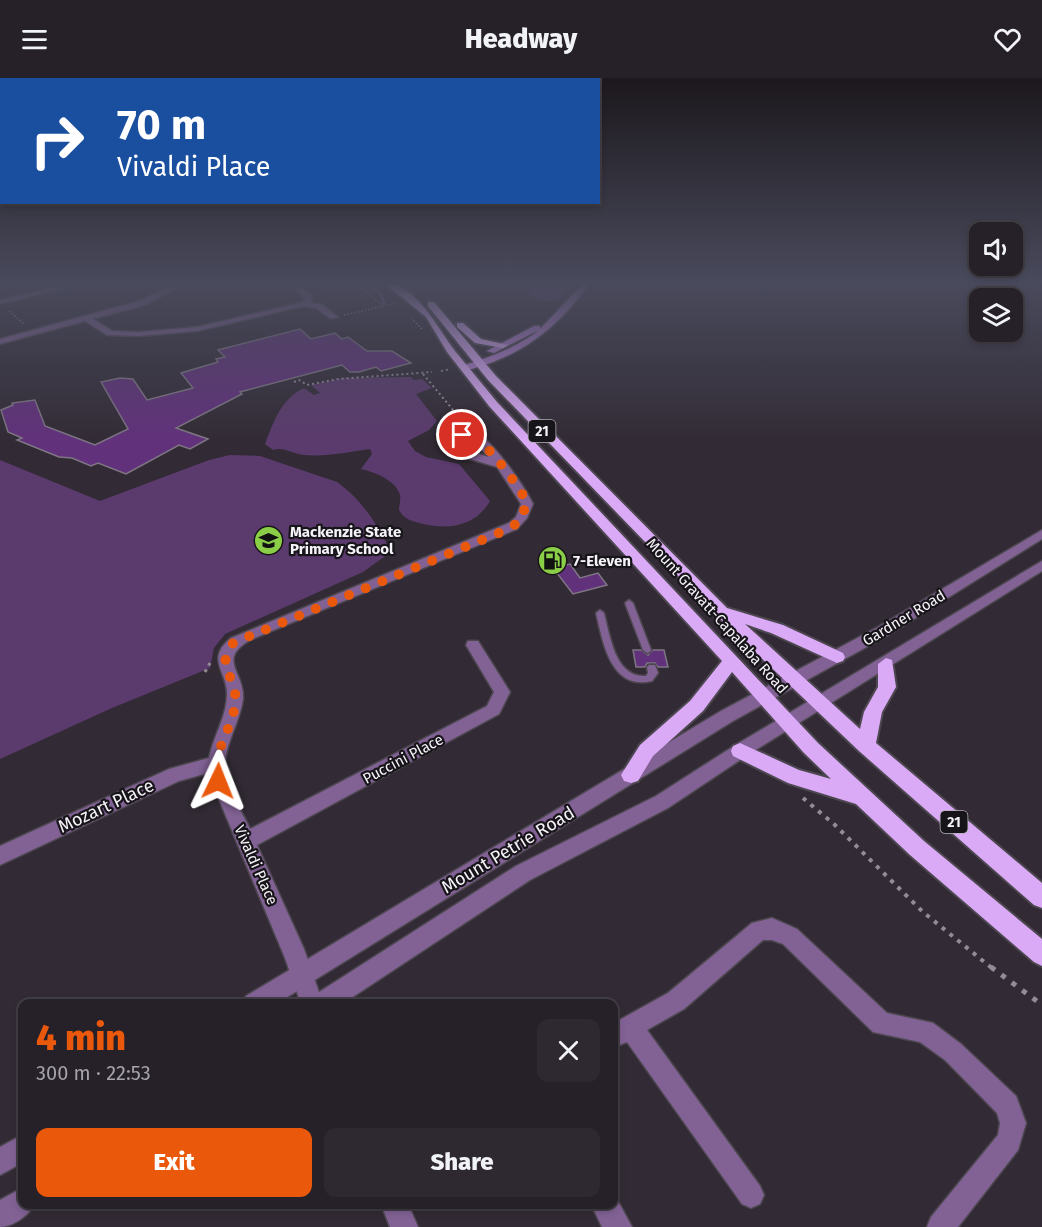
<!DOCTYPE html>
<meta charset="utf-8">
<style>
:root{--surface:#262028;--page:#2e2830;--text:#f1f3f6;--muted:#a4a3a8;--line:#423e45;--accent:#ea580c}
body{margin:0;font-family:"Fira Sans",sans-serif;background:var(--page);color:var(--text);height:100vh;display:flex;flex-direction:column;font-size:22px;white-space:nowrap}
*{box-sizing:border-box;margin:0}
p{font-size:20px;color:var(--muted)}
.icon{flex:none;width:33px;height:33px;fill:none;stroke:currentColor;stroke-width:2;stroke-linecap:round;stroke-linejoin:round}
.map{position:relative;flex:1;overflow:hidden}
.drawer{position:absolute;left:18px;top:921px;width:600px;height:210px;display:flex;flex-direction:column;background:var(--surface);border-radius:12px;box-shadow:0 3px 9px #0003,0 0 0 2px var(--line)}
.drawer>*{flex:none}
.hud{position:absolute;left:0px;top:0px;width:600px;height:126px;box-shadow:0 3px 9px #0003,0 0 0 2px var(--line);background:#1a4fa0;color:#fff;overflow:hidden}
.buttons{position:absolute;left:969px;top:144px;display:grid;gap:12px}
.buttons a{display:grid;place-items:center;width:54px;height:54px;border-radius:12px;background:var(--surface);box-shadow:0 3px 9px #0003,0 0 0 2px var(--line);font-size:30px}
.pin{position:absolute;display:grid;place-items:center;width:51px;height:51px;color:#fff;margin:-26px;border:3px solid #fff;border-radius:50%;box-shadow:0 2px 6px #0007}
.me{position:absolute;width:66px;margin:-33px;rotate:2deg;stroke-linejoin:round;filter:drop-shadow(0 0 4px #0008)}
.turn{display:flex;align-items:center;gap:21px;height:126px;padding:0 18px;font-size:27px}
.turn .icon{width:78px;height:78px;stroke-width:2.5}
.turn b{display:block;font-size:42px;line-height:51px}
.round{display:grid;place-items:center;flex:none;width:63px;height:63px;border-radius:12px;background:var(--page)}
.summary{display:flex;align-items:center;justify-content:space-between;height:102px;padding:0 18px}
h1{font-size:36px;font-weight:800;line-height:45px;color:var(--accent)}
.action{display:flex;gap:12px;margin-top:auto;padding:12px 18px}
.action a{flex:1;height:69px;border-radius:12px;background:var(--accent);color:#fff;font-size:24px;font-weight:800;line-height:69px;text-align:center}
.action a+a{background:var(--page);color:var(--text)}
header{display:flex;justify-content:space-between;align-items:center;height:78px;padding:0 18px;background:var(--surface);font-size:27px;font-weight:800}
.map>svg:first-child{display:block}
.green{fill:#5b3b6d}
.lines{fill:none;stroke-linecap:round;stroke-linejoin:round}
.stream{stroke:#7f4d9a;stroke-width:3}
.building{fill:#62317c;stroke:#7e7783;stroke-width:1.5}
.service-casing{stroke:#4d4750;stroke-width:3}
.minor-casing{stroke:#4d4750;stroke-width:3}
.tertiary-casing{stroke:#4d4750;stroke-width:3}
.secondary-casing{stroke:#4d4750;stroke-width:3}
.trunk-casing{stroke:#4d4750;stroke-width:4}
.path-far4{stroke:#928d95;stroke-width:1.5;stroke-dasharray:1.5 2;stroke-linecap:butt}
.path-far3{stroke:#928d95;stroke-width:2;stroke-dasharray:2 3;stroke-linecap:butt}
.path-far2{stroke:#928d95;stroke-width:3;stroke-dasharray:3 4.5;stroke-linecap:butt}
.path-far1{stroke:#928d95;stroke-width:4;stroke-dasharray:4 6;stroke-linecap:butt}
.path{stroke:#928d95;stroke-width:5;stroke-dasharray:5 8;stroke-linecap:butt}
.service{fill:#826295;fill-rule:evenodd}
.minor{fill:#826295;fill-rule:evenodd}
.tertiary{fill:#826295;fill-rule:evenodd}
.secondary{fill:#b17ecf;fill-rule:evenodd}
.trunk{fill:#daaaf7;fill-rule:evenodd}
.route{stroke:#ea580c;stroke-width:10;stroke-dasharray:0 18}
.labels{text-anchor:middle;stroke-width:4.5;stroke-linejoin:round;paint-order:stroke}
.shield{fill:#18151a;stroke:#b3b0b6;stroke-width:1.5}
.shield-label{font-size:14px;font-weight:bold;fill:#f6f2f9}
.poi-label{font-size:15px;font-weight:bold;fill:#f6f2f9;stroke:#18151a;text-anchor:start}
.street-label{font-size:15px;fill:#f6f2f9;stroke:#18151a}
.near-street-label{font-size:18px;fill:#f6f2f9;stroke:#18151a}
</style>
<header><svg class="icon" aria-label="menu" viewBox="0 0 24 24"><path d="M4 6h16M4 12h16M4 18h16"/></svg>Headway<svg class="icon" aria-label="heart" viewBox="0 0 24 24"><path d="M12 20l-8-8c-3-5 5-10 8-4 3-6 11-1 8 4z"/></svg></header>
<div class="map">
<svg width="1042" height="1149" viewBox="0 0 1042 1149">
<rect width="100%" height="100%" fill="#322b35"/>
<!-- green -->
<path class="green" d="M513 205H573L558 223H540Z
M411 299 414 302 422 301 432 310 416 316 437 343 429 352 408 363 415 373 426 379 459 386 490 423C476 448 449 452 423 446 413 443 404 442 399 432 399 427 401 422 400 417 396 402 374 394 361 391L372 376 370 371C348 374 327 379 304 377 294 376 282 368 273 372L265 366C274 343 281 321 304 310L314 317 320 315 311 307 343 300Z
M230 377 260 378 337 404C362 422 378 447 391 474L363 494 225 556 214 570 210 590 112 630 0 681V382L100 423 209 382Z"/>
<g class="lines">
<!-- stream -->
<path class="stream" d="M372 210 381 216 384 225"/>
</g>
<!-- building -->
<path class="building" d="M300 251 311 261 335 255 342 261 348 259 367 273H392L411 285 381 293 376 289 359 294H350L342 287 240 314 242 316 176 350 208 361 190 371 179 367 126 396 98 385 91 388 72 380 59 379 17 362 22 360 8 354 1 332 13 327 12 325 35 322 45 348 95 367 128 351 101 304 120 300 133 301 147 322 193 310 181 295 218 284 216 281 225 279 218 272Z
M570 486 580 500 598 495 607 507 573 516 553 490Z
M633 572H641L648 577 653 572H664L668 589H658L655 585H647L645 589H636Z"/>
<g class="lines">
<defs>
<path id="service" d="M629 522 633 525 651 572 650 574 647 575 643 572 625 525Z
M600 532 604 535C610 558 615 600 646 598L648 595 647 589 649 587H655L658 595 652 603C611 613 603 565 596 535Z"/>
<path id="minor" d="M75 205H85L0 226V222Z
M178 205H186L145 227 93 241 112 253 139 254 197 249 304 224 305 220 288 205H295L312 218 311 225 321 226 338 239 331 241 316 230 304 228 197 253 139 258 107 257 85 243 0 266V261L139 223Z
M458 354C464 354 472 353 477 356 494 364 525 409 533 426L527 440 517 451 250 562C216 582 245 594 243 621 240 645 223 668 225 692 226 708 243 736 250 751L487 628 494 614 466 567 468 563H478L510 614 499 636 257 767 304 871 323 926H301L285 880 208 695 179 703 0 787V768L169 691 209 680C213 659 227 638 227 616 227 593 205 581 231 560L509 445 516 439 521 426 497 389 453 376 441 369 442 362ZM460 360 470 361 489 379 451 368Z
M772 840 797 851 887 935 933 945 961 966 1016 1018 1026 1045 1018 1072 958 1149H927L931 1139 998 1057 1000 1045 997 1035 945 982 920 964 873 954 783 866 772 862H763L684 931 647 952 760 1108 764 1117 760 1126 751 1130 742 1126 627 964 614 969V945L668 915 752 845Z
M614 1116 632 1149H602L591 1126H614Z
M381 1126H408L418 1149H390Z"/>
<path id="tertiary" d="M1042 452V461L888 557 733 643 276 926H243L246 918 721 633 878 549Z
M1042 483V493L746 678 668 730 530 802 342 926H310L313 918 516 788 656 718 734 668Z
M22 1057V1085L0 1097V1069Z
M22 1110V1126H34C30 1137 12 1149 0 1149V1122Z"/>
<path id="secondary" d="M584 205H590C564 241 535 268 493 284 483 287 471 293 461 292V288C489 280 516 270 539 252L494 275 487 273 534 248H540V251Z"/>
<path id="trunk" d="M384 205C416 205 438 251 455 273 469 290 483 307 497 324L818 665 924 763 1042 861V888L1034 884 910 777 856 726 788 705 733 678 731 673 733 668 740 665 799 692 831 701 804 675 732 594 703 633 653 678 638 703 631 705 624 703 621 697 640 667 690 623 722 583 489 328 447 274 426 239Z
M428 224H434L496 298 727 530 783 547 843 575 845 579 843 583 837 585 771 555 745 546 860 651 864 634 878 609V586L886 580 892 582 896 609 882 634 876 665 1042 805V830L1034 827 859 673 715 536 488 302 428 228Z
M457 245H463L481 261 508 267 503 270 475 265 457 249Z"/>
</defs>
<!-- service casing -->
<use href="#service" class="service-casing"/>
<!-- minor casing -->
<use href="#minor" class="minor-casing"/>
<!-- tertiary casing -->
<use href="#tertiary" class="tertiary-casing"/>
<!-- secondary casing -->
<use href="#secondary" class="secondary-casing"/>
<!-- trunk casing -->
<use href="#trunk" class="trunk-casing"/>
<!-- path-far4 -->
<path class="path-far4" d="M361 210 382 227 395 226
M9 233 24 246
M344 237 385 228
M411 240 423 252"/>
<!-- path-far3 -->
<path class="path-far3" d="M441 293 451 291
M423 296 464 345
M294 304 299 302 307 307 338 301 432 294"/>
<!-- path-far2 -->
<path class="path-far2" d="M205 594 210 585"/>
<!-- path-far1 -->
<path class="path-far1" d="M803 720 835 747 923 834 993 891"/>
<!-- path -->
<path class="path" d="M991 889 1042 927"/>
<!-- service -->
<use href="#service" class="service"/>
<!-- minor -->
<use href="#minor" class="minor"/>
<!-- tertiary -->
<use href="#tertiary" class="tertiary"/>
<!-- secondary -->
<use href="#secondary" class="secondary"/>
<!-- trunk -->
<use href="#trunk" class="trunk"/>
</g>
<!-- sky -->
<linearGradient id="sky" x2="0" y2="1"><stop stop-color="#1c181d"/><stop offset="0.56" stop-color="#494a5c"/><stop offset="1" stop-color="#494a5c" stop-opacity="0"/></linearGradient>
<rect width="1042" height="365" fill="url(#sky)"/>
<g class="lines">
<!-- route -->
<path class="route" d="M218 703C209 672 239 646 235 615 234 604 226 594 225 583L233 565 499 455 518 445 527 426C523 412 489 369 476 360 472 357 468 357 462 357"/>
</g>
<!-- icons -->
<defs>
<symbol id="school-disc" viewBox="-11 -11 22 22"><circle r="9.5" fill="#8ace47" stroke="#18151a"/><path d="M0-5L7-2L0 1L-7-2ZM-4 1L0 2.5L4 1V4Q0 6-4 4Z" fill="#111"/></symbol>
<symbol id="fuel-disc" viewBox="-11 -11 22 22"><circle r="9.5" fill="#8ace47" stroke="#18151a"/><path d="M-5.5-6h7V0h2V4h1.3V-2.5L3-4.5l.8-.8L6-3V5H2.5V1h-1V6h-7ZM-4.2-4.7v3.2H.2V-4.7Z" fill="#111"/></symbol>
</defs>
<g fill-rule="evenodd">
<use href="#school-disc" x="252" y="446" width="33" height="33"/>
<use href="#fuel-disc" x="536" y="466" width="33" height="33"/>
</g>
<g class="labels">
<!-- shield labels -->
<g class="shield">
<rect x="528.5" y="342" width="27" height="22" rx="4.5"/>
<rect x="940.5" y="733" width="27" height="22" rx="4.5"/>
</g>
<g class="shield-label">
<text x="542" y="358">21</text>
<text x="954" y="749">21</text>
</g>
<!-- poi labels -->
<g class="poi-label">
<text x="290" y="459">Mackenzie State<tspan x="290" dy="17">Primary School</tspan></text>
<text x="573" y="488">7-Eleven</text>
</g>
<!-- street labels -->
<g class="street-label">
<text transform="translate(717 538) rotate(48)" y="5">Mount Gravatt-Capalaba Road</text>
<text transform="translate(904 540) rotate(-31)" y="5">Gardner Road</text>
<text transform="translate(403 681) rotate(-28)" y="5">Puccini Place</text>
<text transform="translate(256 787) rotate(66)" y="5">Vivaldi Place</text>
</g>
<!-- near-street labels -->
<g class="near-street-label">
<text transform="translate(106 728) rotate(-25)" y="6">Mozart Place</text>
<text transform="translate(508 772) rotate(-31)" y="6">Mount Petrie Road</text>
</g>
</g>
</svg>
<div class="buttons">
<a><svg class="icon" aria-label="sound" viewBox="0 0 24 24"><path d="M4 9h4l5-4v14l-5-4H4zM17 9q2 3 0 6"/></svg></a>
<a><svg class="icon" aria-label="layers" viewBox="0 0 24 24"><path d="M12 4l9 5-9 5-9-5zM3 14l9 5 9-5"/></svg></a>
</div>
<div class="pin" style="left:462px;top:357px;background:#d93025"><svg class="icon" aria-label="arrive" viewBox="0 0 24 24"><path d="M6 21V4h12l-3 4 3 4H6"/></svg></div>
<svg class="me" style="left:218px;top:703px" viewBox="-20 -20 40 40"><path d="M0-17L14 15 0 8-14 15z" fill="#ea580c" stroke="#fff" stroke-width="4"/></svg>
<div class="hud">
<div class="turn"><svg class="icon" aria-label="right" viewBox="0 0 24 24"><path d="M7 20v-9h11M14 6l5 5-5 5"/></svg><div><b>70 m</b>Vivaldi Place</div></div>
</div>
<section class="drawer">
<div class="summary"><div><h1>4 min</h1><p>300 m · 22:53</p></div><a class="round"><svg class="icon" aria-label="close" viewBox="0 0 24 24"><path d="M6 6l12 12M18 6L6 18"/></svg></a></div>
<div class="action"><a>Exit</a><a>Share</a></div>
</section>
</div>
